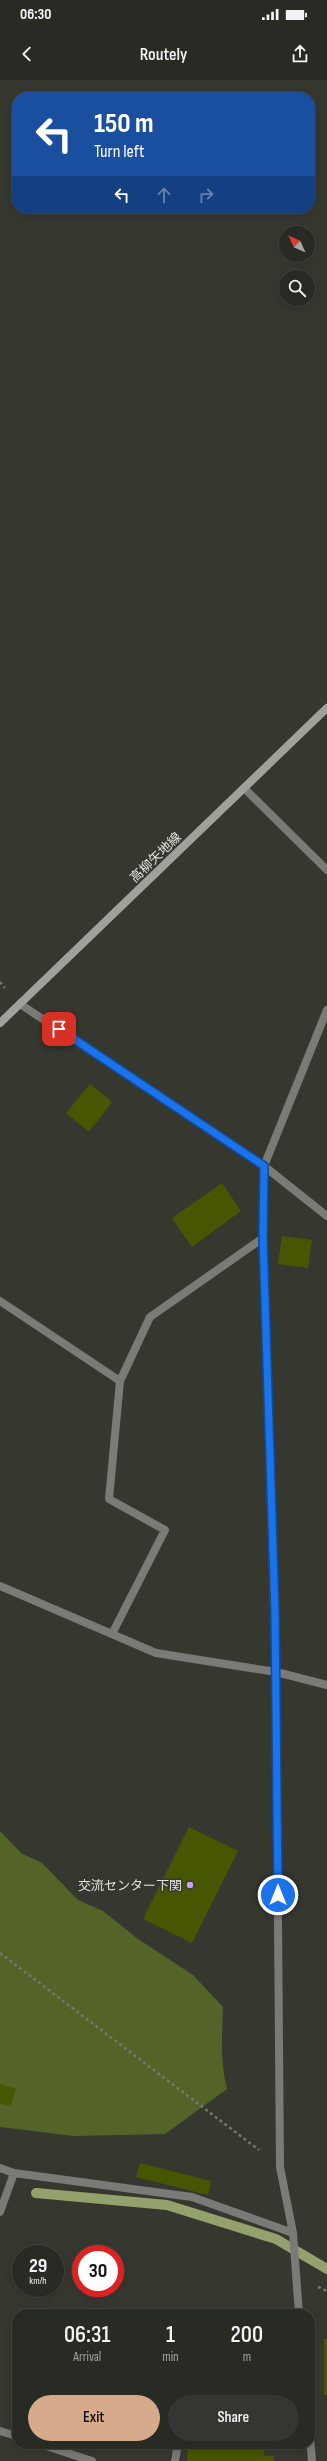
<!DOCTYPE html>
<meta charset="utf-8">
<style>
:root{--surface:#282a24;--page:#343631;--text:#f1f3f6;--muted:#a5a7a6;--line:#444641;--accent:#d6ab8b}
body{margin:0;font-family:"Sofia Sans Condensed","Noto Sans JP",sans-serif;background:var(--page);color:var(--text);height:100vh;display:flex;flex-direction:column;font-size:15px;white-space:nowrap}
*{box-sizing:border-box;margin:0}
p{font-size:13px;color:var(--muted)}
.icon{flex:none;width:22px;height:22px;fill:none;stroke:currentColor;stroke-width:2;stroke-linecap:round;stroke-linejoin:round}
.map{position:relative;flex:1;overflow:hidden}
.panel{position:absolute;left:12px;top:2229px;width:303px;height:140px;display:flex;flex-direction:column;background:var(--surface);border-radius:16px;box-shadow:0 2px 10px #0003,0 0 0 1px var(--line)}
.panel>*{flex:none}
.banner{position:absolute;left:12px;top:12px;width:303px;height:122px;border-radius:16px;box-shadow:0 2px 10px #0003,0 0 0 1px var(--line);background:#1a4fa0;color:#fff;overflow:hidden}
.needle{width:26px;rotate:315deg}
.buttons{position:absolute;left:279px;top:146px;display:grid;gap:8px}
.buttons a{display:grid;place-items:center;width:36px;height:36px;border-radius:50%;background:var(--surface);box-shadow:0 2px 10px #0003,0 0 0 1px var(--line);font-size:20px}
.speed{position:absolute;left:12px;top:2165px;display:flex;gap:8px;font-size:20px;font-weight:700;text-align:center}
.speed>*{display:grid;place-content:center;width:52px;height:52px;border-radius:50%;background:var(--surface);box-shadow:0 2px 10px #0003,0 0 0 1px var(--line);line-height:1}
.speed small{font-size:10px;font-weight:400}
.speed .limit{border:6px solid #d22;background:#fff;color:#111}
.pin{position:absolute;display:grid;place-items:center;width:34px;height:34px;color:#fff;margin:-17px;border-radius:8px;box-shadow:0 2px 6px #0006}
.me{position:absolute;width:44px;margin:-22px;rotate:0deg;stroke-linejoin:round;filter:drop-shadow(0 0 3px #0008)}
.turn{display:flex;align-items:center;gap:14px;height:84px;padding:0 16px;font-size:18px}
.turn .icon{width:52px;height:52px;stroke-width:2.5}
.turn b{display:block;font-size:28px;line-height:34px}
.lanes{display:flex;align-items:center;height:38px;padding:0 16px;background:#0003;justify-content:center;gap:20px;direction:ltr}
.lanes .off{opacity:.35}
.eta{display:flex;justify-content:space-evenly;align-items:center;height:68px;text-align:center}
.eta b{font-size:24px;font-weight:600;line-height:28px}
.cta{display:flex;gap:8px;margin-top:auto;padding:8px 16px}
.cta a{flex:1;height:46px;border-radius:24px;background:var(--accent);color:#111;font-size:16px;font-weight:600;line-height:46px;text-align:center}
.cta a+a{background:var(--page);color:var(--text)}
.status{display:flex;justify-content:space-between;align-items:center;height:28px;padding:0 20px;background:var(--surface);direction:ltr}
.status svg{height:11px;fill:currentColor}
header{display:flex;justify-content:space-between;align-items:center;height:52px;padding:0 16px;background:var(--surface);font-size:18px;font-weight:600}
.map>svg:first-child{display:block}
.green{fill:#546327}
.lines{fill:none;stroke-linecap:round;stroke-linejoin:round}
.stream{stroke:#94a16c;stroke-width:10}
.building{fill:#475701}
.path{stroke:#767770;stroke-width:2.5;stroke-dasharray:3 3;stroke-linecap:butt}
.minor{stroke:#7a7b77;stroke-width:8}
.secondary{stroke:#9fa19b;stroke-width:8}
.route-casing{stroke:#114b97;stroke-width:10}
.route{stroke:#1a73e8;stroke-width:7}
.poi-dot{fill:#c3a7f2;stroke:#363830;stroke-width:1.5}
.labels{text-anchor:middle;stroke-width:3;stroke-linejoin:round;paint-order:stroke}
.street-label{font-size:13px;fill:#e2e3de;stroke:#363830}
.poi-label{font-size:13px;fill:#e2e3de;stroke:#363830;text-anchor:end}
</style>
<div class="status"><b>06:30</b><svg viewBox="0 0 49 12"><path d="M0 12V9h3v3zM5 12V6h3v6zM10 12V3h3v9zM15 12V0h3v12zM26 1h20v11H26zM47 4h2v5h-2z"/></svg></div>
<header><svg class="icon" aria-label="back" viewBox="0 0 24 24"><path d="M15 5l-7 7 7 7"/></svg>Routely<svg class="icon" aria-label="share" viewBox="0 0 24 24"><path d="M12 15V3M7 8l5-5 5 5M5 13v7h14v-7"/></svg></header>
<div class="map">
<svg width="327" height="2381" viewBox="0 0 327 2381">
<rect width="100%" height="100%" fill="#363830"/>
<!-- green -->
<path class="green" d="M0 1751 22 1774 41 1782 78 1820 103 1831 138 1859 193 1895 223 1927C222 1955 220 1981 227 2009L165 2054 74 2056 0 2047Z"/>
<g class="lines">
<!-- stream -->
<path class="stream" d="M36 2113 167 2125 276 2159 327 2189"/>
</g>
<!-- building -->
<path class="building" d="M90 1004 112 1022 89 1052 66 1033Z
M222 1103 241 1131 192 1167 172 1138Z
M282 1156 312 1160 308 1188 278 1184Z
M189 1747 238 1771 192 1863 143 1839Z
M0 2004 16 2009 11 2026 0 2023Z
M140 2083 211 2101 208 2115 136 2097Z
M324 2259H327V2315H324Z
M188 2364H265L264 2376H274V2381H187Z"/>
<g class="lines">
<!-- path -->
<path class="path" d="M0 902 5 908
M0 1873 259 2070
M318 2207 327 2211"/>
<!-- minor -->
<path class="minor" d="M244 708 327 790
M20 924 264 1086 327 1136
M0 1221 120 1301
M0 1506 156 1573 276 1592 327 1605
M112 1554 165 1450 109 1419 120 1301 150 1237 263 1158
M0 2088 14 2093 192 2117 293 2153
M0 2132 14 2093
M299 2234 293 2153 280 2087 276 1592 263 1158 264 1086 327 930
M0 2351 17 2356
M310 2357 312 2381
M40 2364 92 2381
M175 2381 178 2364"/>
<!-- secondary -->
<path class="secondary" d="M0 943 327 628"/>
</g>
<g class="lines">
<defs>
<path id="route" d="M59 949 264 1086 263 1158 275 1532 278 1815"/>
</defs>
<!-- route casing -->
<use href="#route" class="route-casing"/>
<!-- route -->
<use href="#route" class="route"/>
</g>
<!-- markers -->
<circle class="poi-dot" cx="190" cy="1805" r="4"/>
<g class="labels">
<!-- street labels -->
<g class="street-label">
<text transform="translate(155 777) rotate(-44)" y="5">高柳矢地線</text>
</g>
<!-- poi labels -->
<g class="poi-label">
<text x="182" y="1810">交流センター下関</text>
</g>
</g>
</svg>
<div class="buttons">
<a><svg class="needle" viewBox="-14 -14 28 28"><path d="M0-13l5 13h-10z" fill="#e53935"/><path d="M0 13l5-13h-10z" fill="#a5a7a6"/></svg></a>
<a><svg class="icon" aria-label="search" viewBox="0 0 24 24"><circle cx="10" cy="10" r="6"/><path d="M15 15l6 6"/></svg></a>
</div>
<div class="speed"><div>29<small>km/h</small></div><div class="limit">30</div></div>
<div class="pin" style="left:59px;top:949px;background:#d93025"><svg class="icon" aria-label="arrive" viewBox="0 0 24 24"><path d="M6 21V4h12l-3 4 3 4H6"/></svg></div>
<svg class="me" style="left:278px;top:1815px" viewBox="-20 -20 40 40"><circle r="17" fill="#1a73e8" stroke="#fff" stroke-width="3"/><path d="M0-11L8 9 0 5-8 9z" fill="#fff"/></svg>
<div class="banner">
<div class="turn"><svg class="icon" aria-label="left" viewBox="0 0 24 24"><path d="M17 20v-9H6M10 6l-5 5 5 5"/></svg><div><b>150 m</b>Turn left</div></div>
<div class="lanes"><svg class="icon" aria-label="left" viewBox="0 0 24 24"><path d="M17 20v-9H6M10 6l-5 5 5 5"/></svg><svg class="icon off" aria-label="ahead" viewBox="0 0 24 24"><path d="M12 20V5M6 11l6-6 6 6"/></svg><svg class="icon off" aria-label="right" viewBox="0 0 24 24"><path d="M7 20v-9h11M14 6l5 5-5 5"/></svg></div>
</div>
<section class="panel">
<div class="eta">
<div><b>06:31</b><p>Arrival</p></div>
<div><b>1</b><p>min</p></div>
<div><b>200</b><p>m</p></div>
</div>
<div class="cta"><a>Exit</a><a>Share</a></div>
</section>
</div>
